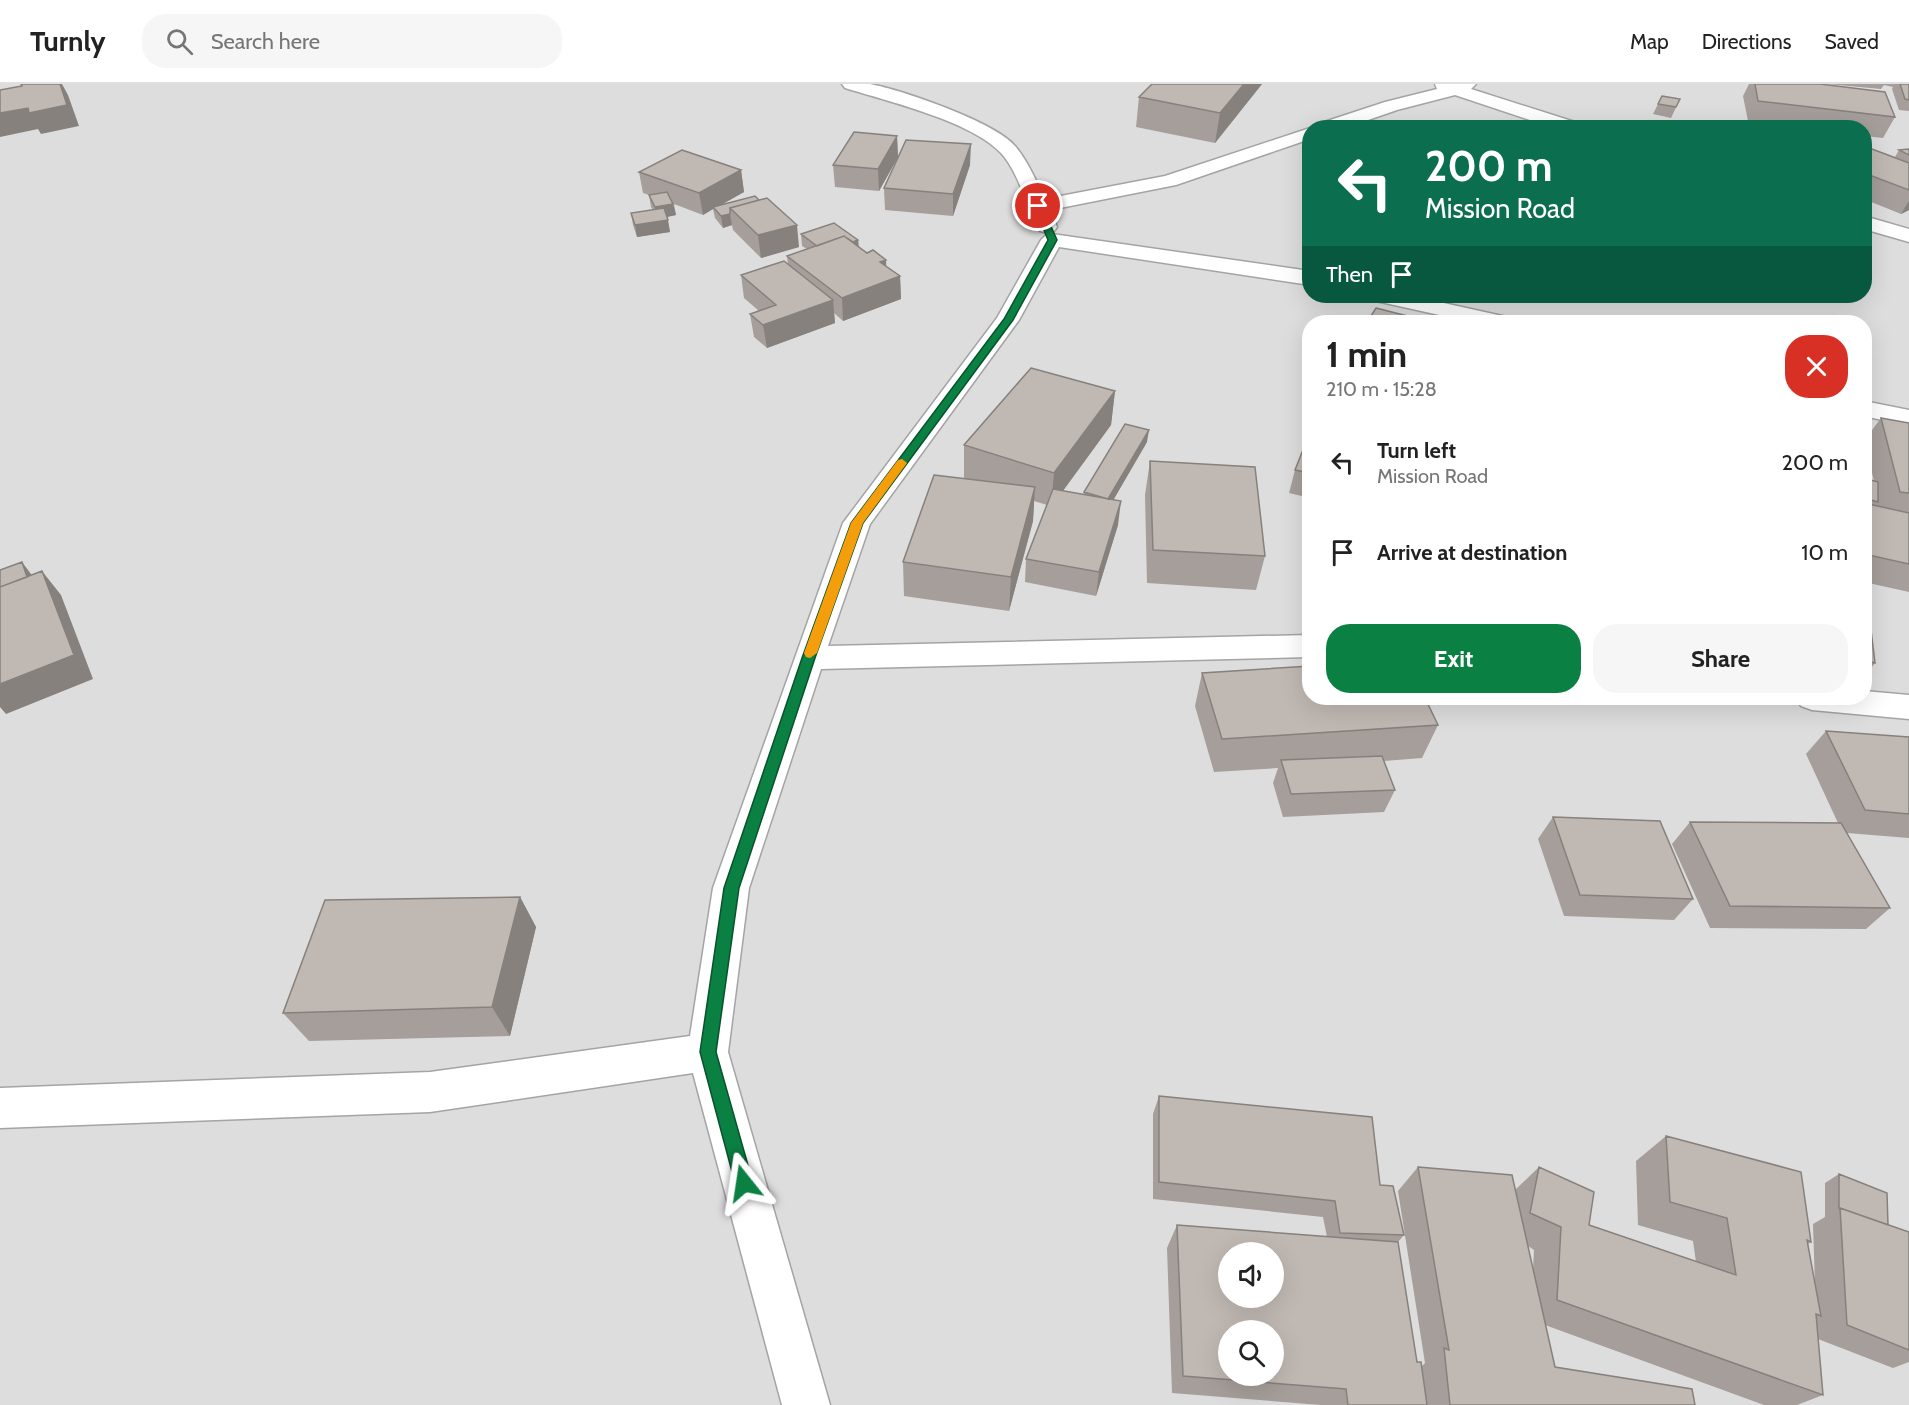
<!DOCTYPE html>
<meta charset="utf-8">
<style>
:root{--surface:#fff;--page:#f6f6f6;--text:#222;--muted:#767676;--line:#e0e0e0;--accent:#0b8043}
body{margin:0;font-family:Cabin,sans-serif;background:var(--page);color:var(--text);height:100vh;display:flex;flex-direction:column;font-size:22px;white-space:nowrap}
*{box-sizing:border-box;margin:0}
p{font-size:20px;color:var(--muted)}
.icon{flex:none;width:33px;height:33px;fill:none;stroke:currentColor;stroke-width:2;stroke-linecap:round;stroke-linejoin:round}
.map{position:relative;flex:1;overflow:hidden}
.side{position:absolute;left:1302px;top:231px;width:570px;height:390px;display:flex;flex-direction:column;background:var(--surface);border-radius:24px;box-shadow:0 6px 24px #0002}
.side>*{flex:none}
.hud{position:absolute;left:1302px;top:36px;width:570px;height:183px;border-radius:24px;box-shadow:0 6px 24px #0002;background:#0b6e4f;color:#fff;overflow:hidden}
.tools{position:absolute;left:1218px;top:1158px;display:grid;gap:12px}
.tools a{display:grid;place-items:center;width:66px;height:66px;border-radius:50%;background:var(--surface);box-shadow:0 6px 24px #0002;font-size:30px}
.pin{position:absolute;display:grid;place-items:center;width:51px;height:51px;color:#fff;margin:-26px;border:3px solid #fff;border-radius:50%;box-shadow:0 2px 6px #0007}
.me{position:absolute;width:66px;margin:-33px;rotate:345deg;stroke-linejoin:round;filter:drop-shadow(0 0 4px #0008)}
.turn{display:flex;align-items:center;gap:21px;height:126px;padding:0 24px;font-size:27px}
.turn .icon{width:78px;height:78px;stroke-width:2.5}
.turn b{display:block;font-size:42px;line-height:51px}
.then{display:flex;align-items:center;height:57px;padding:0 24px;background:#0003;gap:12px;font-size:22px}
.round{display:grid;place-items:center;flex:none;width:63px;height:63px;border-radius:24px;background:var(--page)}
.headline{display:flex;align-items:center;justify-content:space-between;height:102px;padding:0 24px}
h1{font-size:36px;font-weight:700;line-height:45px}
.button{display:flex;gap:12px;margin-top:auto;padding:12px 24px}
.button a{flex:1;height:69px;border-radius:24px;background:var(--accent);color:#fff;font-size:24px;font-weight:700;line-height:69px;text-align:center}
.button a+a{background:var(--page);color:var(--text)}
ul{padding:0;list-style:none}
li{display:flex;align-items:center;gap:18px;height:90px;padding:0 24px}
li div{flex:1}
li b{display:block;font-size:22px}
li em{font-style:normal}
header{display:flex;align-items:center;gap:36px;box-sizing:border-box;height:84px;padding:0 30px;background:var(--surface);border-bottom:2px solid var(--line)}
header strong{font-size:28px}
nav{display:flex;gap:33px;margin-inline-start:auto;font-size:21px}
.search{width:420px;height:54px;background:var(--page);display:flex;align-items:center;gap:15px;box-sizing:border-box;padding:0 21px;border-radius:24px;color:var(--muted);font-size:22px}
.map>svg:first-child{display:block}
.residential{fill:#dedddd;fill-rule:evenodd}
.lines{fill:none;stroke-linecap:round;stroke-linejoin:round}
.minor-casing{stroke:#a4a4a4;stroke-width:3}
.minor{fill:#fff;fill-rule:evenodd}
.wall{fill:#a59e9a;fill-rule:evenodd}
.shaded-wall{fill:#86817d}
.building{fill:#c0b8b3;stroke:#86817d;stroke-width:1.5;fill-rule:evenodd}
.route{fill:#0b8043;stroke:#07532c;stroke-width:1.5}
.slow{fill:#f59e0b}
</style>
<header>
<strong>Turnly</strong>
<div class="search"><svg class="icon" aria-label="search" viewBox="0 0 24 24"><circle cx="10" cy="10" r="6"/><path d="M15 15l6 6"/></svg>Search here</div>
<nav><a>Map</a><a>Directions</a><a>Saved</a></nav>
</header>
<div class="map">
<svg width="1909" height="1321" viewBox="0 0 1909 1321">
<rect width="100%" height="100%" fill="#f0ece7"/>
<!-- residential -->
<path class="residential" d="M0 0H1909V1321H0ZM1310 44H1864V212H1310ZM1310 238H1864V614H1310ZM1228 1168H1274V1214H1228ZM1228 1246H1274V1292H1228Z"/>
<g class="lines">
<defs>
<path id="minor" d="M842 0C851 0 861 0 870 0 902 6 995 38 1015 62 1028 77 1036 97 1045 115L1165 92 1310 44V55L1176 101 1050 126 1057 143 1054 147 1047 149 1040 147 1037 143C1027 121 1017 86 1001 69 971 37 887 17 845 4Z
M1435 0H1476L1471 5 1581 40 1583 44H1554L1455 11 1397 26 1345 44H1316L1318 40 1385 18 1437 5Z
M1864 132 1909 145V158L1864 145Z
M1052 150 1310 187V201L1059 163 1019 236 870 440 828 562 1310 551V573L821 585 749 804 728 968 830 1321H782L693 989 430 1028 0 1044V1004L430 988 690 952 713 804 843 439 997 234 1041 156 1045 152Z
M1373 212H1412L1507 233 1511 238H1471L1376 217Z
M1864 317 1909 326V342L1864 332Z
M1864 607 1909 611V635L1812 626 1801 622 1796 614H1864Z"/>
</defs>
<!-- minor casing -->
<use href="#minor" class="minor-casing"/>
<!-- minor -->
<use href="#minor" class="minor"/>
</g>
<!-- wall -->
<path class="wall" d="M1152 0H1262L1215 59 1136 43 1139 13Z
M1749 0H1820L1895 33 1883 54 1864 52V44H1796L1748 37 1743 12Z
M1827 0H1909V27L1899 26 1892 5 1893 3 1884 1 1881 5Z
M1680 15 1671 34 1653 30 1658 20Z
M897 52 898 73 879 107 835 103 833 81Z
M1864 62 1895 73 1899 66 1909 65V126L1901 130 1864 115Z
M970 81 953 132 885 126 884 104Z
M741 86 744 108 720 121 755 112 799 163 761 174 733 146 732 141 723 144 715 134 713 125 703 131 674 120 676 131 667 133 670 148 637 153 633 141 631 129 653 126 651 123 649 111 643 109 639 88Z
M801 150 858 156 859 163 900 192 901 215 843 237 834 229 835 239 767 264 754 253 750 230 759 227 744 214 741 191 788 181 787 172 807 165 802 162Z
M1115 307 1111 341 1063 407 1083 411 1084 408 1147 358 1113 416 1118 441 1096 512 1025 498 1026 475 1047 421 1034 417 1033 437 1009 527 904 512 903 478 964 395V361Z
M1881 334 1909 339V508L1864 498V394L1874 397 1864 357Z
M1310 348V414L1289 409 1295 386Z
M1150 377 1265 472 1256 506 1147 499 1145 411Z
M1864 537 1875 579 1865 591H1864Z
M1202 589 1438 641 1422 674 1384 677 1395 706 1384 728 1283 733 1273 699 1278 684 1214 688 1195 622Z
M1826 647 1909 653V754L1847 749 1890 824 1866 845 1710 844 1672 760 1690 738 1838 739 1806 670Z
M1553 733 1693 815 1674 836 1564 832 1538 755Z
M520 813 536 843 510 952 309 957 283 929Z
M1159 1012 1380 1101 1404 1151 1398 1158 1417 1278 1422 1282 1425 1279 1398 1107 1418 1083 1515 1106 1539 1083 1589 1141 1696 1178 1693 1157 1638 1141 1636 1077 1666 1052 1811 1158 1808 1160 1815 1202 1813 1140 1825 1133V1099L1839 1090 1888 1141 1909 1148V1278L1893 1284 1818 1255 1823 1311 1797 1321H1764L1545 1241 1555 1283 1695 1321H1321L1172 1309 1167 1164 1177 1141 1327 1153 1323 1133 1153 1115V1030ZM1528 1162 1534 1166 1533 1186Z"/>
<!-- shaded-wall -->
<path class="shaded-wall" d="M60 0H62L68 11 79 42 41 50 38 45 0 53V29Z
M1244 0H1262L1215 59 1220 29Z
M897 52 898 73 879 107 878 85Z
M971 60 970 81 953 132V110Z
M741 86 744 108 714 125 713 123V125L703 131 699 109Z
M1909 117V126L1901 130Z
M673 120 676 131 657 135 655 123Z
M730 130 732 141 723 144 721 132Z
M668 136 670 148 637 153 635 141Z
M797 141 799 163 761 174 758 151Z
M858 156 859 168H825Z
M886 176 887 197 900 192 901 215 843 237 842 214 880 178Z
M833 216 835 239 767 264 763 241Z
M1115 307 1111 341 1051 423 1054 389Z
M1149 346 1147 358 1107 427 1108 415Z
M1035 403 1033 437 1009 527 1011 493Z
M1121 417 1118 441 1096 512 1099 488Z
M22 478 31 490 40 515 0 530Z
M42 487 61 511 93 595 6 630 0 623V600Z
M520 813 536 843 510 952 492 923Z"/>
<!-- building -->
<path class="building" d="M21 0H60L67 21 29 29 28 24 0 29V6L22 2Z
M1152 0H1244L1220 29 1139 13Z
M1755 0H1820L1885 8 1895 33 1758 17Z
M1900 0H1909V16L1905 15Z
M1662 12 1680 15 1676 23 1658 20Z
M854 48 897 52 878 85 833 81Z
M906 56 971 60 953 110 884 104Z
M1864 62 1909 79V106L1864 89Z
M1909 65V71L1899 66Z
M682 66 741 86 699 109 639 88Z
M667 108 673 120 655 123 649 111Z
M755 112 759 116 730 124V130L721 132 713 123Z
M767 114 797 141 758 151 730 124Z
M664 124 668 136 635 141 631 129Z
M834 139 858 156 853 158 844 152 817 162 801 150Z
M844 152 867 169 873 166 886 176 880 178 900 192 842 214 787 172Z
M784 177 833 216 763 241 750 230 776 221 741 191Z
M1376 224 1431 238H1367Z
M1031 284 1115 307 1054 389 964 361Z
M1881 334 1909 339V409L1900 408Z
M1125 340 1149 346 1108 415 1084 408Z
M1310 348V389L1295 386Z
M1150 377 1255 383 1265 472 1153 466Z
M934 391 1035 403 1011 493 903 478Z
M1864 394 1878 398V418L1864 414Z
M1053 405 1121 417 1099 488 1026 475Z
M1864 419 1909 429V480L1864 470Z
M22 478 27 493 0 503V486Z
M42 487 74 571 0 600V503Z
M1864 537 1870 538 1875 579 1864 576Z
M1310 582V614H1425L1438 641 1222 655 1202 589Z
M1826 647 1909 653V730L1865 726Z
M1382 672 1395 706 1291 710 1281 676Z
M1553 733 1660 737 1693 815 1580 811Z
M1690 738 1841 739 1890 824 1730 822Z
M520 813 492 923 283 929 325 816Z
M1159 1012 1372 1033 1380 1101 1393 1102 1404 1151 1340 1149 1335 1117 1159 1098Z
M1666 1052 1801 1088 1811 1158 1807 1156 1821 1232 1816 1230 1823 1311 1557 1216 1561 1143 1530 1129 1539 1083 1594 1108 1589 1141 1736 1191 1727 1134 1670 1118Z
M1418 1083 1512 1091 1555 1283 1692 1305 1695 1321H1450L1444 1264 1449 1266Z
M1839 1090 1887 1109 1888 1141 1840 1124H1839Z
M1840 1124 1909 1148V1266L1847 1241Z
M1177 1141 1398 1158 1417 1278H1421L1427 1321H1348L1346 1305 1183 1292ZM1228 1168H1274V1214H1228ZM1228 1246H1274V1292H1228Z"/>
<!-- route -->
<path class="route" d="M1038 119 1042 122 1057 156 1013 236 863 439 815 574 739 804 716 968 753 1099 750 1106 744 1108 738 1106 735 1099 700 968 724 804 802 574 851 439 1004 235 1048 156 1034 122Z"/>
<!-- slow -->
<path class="slow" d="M902 375 907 379 863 439 817 569 810 574 806 573 804 569 851 439 898 376Z"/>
</svg>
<div class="tools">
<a><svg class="icon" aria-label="sound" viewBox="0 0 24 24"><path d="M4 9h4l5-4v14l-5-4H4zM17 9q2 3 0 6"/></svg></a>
<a><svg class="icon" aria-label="search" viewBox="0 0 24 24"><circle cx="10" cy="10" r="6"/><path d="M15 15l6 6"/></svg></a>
</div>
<div class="pin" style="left:1038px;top:122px;background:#d93025"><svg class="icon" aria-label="arrive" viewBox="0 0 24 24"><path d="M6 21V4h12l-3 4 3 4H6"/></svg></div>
<svg class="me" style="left:744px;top:1099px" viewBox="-20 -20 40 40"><path d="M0-17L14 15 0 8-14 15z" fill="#0b8043" stroke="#fff" stroke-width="4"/></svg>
<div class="hud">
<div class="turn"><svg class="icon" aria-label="left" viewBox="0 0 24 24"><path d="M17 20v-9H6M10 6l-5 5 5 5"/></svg><div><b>200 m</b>Mission Road</div></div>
<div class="then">Then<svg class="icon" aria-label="arrive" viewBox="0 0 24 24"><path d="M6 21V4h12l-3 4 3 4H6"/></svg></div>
</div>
<section class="side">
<div class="headline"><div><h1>1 min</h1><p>210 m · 15:28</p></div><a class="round" style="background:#d93025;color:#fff"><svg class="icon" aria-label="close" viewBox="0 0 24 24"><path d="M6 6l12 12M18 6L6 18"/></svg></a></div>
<ul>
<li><svg class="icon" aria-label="left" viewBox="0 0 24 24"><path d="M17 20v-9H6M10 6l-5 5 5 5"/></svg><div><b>Turn left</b><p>Mission Road</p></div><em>200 m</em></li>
<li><svg class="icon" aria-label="arrive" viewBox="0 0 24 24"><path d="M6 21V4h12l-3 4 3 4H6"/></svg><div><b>Arrive at destination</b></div><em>10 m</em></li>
</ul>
<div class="button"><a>Exit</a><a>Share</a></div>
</section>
</div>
